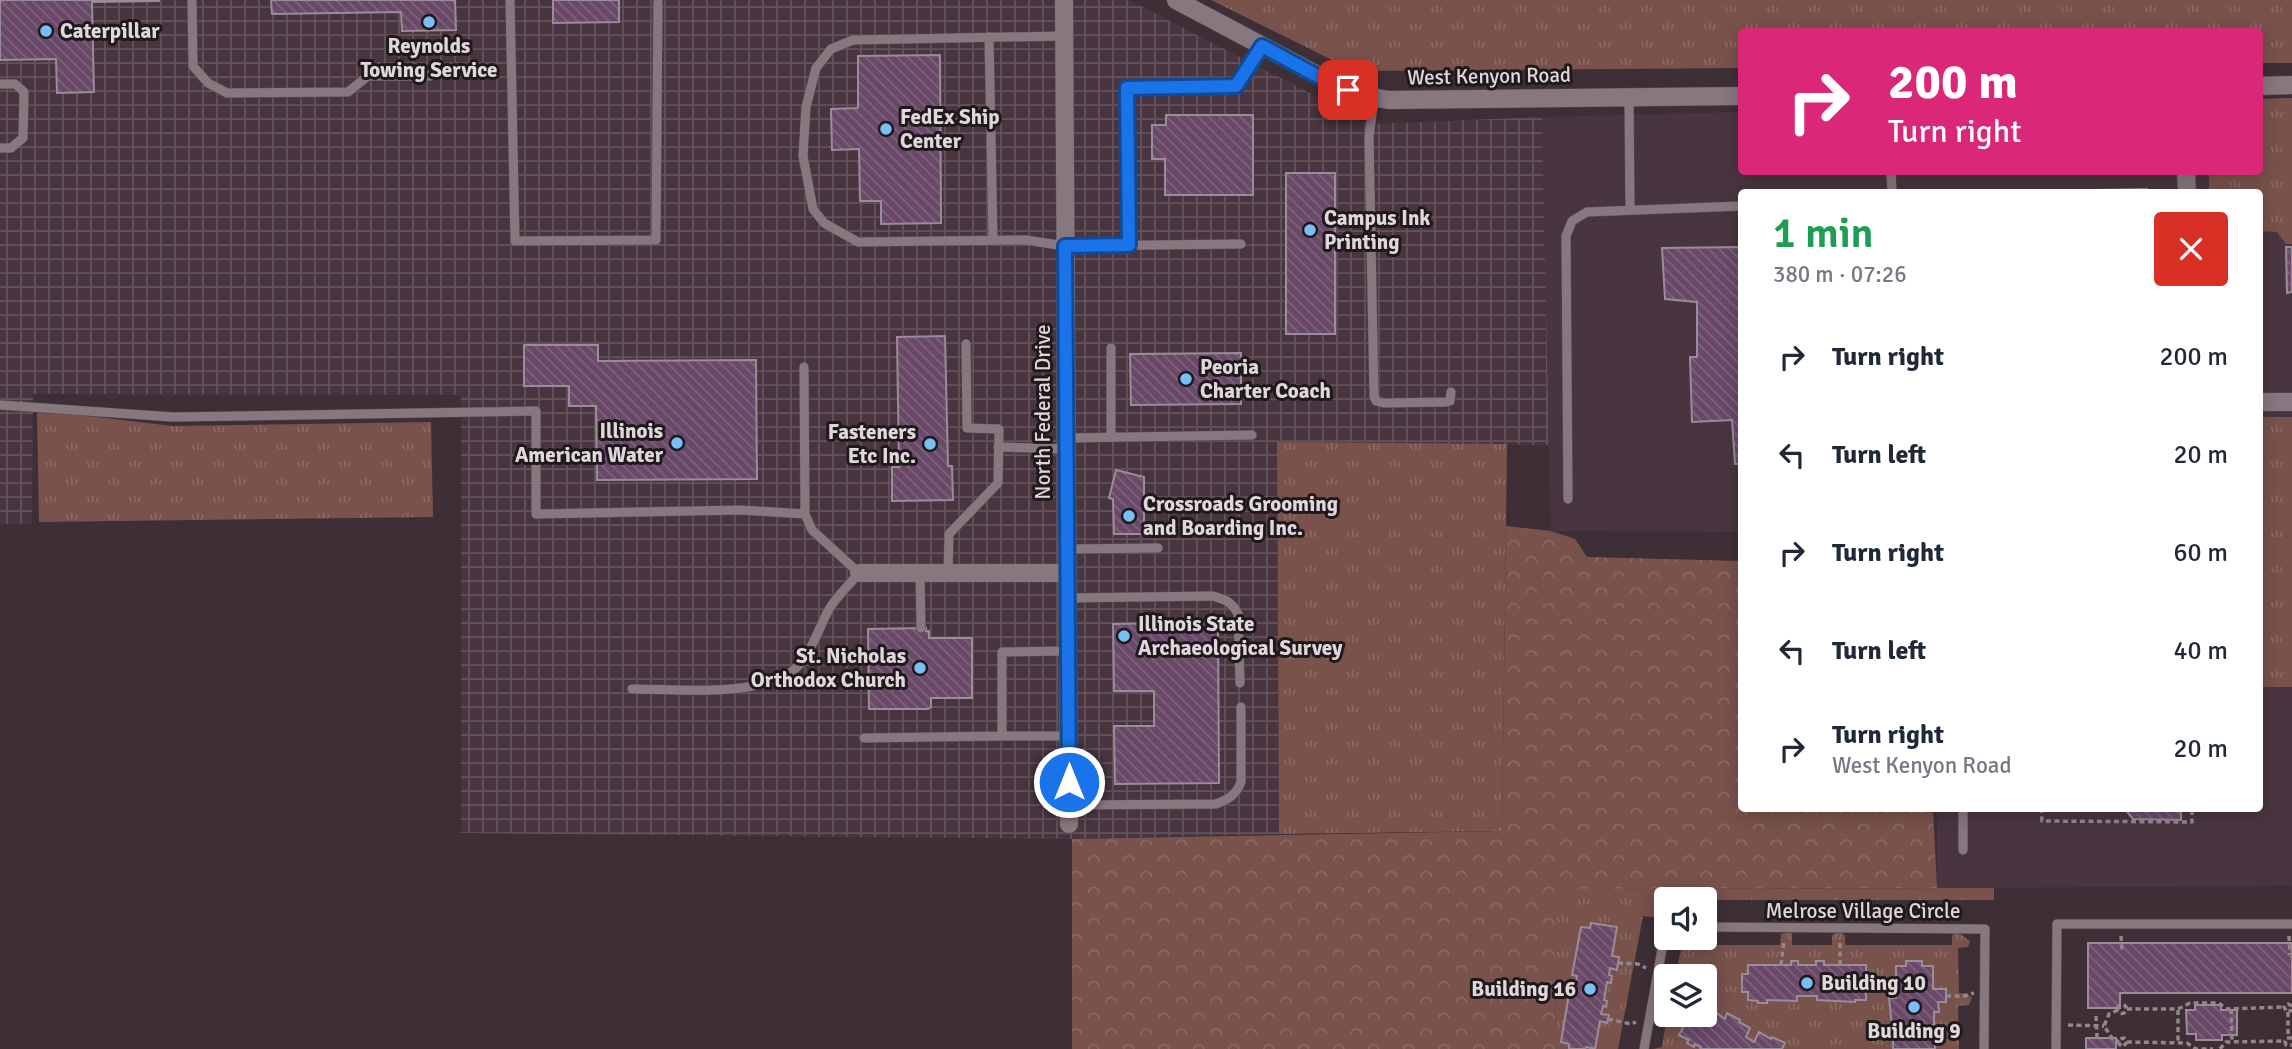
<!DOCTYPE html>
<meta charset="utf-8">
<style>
:root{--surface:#fff;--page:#f6f6f7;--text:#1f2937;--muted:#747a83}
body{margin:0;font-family:Signika,sans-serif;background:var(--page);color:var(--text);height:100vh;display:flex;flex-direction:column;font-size:26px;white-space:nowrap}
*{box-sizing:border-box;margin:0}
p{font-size:23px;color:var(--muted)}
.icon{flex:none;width:38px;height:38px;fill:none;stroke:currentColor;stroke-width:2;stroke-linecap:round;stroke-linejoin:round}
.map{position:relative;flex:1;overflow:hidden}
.panel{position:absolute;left:1738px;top:189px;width:525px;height:623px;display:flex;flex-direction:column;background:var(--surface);border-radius:7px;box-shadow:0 4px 18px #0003}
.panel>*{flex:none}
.top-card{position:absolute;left:1738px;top:28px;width:525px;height:147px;border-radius:7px;box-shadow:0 4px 18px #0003;background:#db2777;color:#fff;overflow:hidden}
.controls{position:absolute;left:1654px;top:887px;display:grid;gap:14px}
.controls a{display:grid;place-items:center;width:63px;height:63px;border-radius:7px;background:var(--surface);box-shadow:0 4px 18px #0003;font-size:35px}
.pin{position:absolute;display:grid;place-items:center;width:60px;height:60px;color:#fff;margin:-30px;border-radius:14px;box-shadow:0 4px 10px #0006}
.me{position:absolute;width:77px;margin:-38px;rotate:0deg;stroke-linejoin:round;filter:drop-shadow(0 0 5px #0008)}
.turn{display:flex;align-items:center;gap:24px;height:147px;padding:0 35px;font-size:32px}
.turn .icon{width:91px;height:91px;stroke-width:2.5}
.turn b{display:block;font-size:49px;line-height:60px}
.round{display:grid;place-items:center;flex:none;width:74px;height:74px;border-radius:7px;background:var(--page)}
.head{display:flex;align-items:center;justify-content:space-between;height:119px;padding:0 35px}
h1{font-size:42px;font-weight:600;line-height:52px;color:#1e9e55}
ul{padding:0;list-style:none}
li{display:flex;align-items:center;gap:21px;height:98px;padding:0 35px}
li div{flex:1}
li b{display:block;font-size:26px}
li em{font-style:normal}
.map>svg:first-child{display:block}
.built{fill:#49353f}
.industrial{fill:url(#industrial-grid)}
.grass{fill:url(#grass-tufts)}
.forest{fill:url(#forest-crowns)}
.building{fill:url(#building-back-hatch);stroke:#998d98;stroke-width:2}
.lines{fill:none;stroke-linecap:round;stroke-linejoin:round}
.lane-casing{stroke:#584d52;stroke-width:10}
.street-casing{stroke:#584d52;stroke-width:19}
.path{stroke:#93878c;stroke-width:3.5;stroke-dasharray:5 3.5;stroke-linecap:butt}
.lane{stroke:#87777e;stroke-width:9}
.street{stroke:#87777e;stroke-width:18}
.route-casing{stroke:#114b97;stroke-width:18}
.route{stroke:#1a73e8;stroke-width:12}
.poi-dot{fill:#78bff7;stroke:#1f191c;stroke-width:2.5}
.labels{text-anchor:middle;stroke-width:6;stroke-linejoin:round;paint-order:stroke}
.poi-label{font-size:21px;font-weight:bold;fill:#e0d7db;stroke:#1f191c;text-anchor:start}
.street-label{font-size:21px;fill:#e0d7db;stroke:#1f191c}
</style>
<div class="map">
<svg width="2292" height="1049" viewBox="0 0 2292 1049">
<defs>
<pattern id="industrial-grid" width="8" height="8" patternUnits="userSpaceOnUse" patternTransform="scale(1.75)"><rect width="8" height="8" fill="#49353f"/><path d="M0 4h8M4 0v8" fill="none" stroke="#63525a"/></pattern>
<pattern id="grass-tufts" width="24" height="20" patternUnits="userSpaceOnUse" patternTransform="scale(1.75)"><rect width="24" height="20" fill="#78524b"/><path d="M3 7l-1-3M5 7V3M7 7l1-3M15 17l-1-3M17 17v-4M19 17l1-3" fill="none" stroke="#8b6a64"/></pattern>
<pattern id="forest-crowns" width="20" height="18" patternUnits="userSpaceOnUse" patternTransform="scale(1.75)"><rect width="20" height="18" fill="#78524b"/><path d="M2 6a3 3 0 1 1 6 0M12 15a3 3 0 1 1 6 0" fill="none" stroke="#8b6a64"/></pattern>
<pattern id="building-back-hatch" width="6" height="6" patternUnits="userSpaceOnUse" patternTransform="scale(1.75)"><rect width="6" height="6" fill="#694868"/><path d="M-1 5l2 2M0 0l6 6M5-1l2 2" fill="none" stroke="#7e627d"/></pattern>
</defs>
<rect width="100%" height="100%" fill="#3d2f35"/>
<!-- built -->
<path class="built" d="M2292 100V886L1937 888V809L2259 808V192H1741V532L1551 531 1542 117 1741 112V172H2259Z"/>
<!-- industrial -->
<path class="industrial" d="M0 0H1129L1370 124 1542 117 1549 445 1277 443 1279 834 1072 839 461 833V395L33 394 32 524H0Z"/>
<!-- grass -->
<path class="grass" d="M1211 0H2292V63H2259V32H1741V68L1354 71Z
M2292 98V244H2286L2277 232 2259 231V192H2209V172H2259V99Z
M37 413 73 414 172 426 431 422 433 517 39 522Z
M2259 417H2292V687H2259Z
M1277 442 1507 444 1502 831 1279 834Z
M1994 888V900H1657V913L1653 917 1643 916 1618 1049H1555L1556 889Z
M1841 931 1845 936V945H1952V936L1956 931 1970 941 1968 947 1958 948 1959 993H1967L1972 998 1969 1005 1958 1006 1959 1049H1653L1662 1047 1667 1015H1704V976H1675L1681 950 1670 947 1668 943 1671 938H1687V945H1780L1781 934 1789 932 1792 933V945H1832V935Z"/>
<!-- forest -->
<path class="forest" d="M1506 526 1551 531 1575 539 1587 557 1741 561V808L1933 809 1937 888 1557 889 1555 1049H1072V839L1502 831Z"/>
<!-- building -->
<path class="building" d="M0 0H159V1L92 2 94 92 57 93 56 59 0 60Z
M271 0H455L456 30 402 31 401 12 272 14Z
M553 0H619V22L553 23Z
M940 55 941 223 881 224V201H860L859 149 832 150 831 109 858 108V56Z
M1166 115H1253V195H1165V159H1152V125H1166Z
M1286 173H1335V334H1286Z
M2147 189V192H2041V191Z
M1741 247V464H1735L1732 420 1692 422 1690 357H1697V302L1665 299 1662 248Z
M2286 247H2292V292L2287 293Z
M945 336 948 466H952L953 500 892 501V467H899L897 337Z
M524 345H598V361L756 360 757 479 597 480 596 406H569V386H524Z
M1241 353V404L1131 405 1130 354Z
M1116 470 1144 477V534H1114L1113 499 1109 498Z
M1218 622 1219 783 1115 784 1114 726H1154V691H1114L1113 624Z
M926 628V631H929V638H972V698H931V707L928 709H869L868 629Z
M2124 808H2181V820L2133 819Z
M1591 923 1617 927 1612 956 1619 957 1617 970 1610 968 1609 975 1612 976 1611 983 1607 982 1604 1000 1607 1001 1606 1007 1603 1006 1601 1014 1609 1015 1607 1023 1600 1021 1595 1049 1586 1047 1585 1049H1569V1044L1561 1042 1569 994 1573 995 1577 976 1572 975 1581 927 1590 928Z
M2088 943H2292V993H2120V1008H2088Z
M1791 961H1798V965H1816V961H1824V965H1866V976H1872V990H1866V1000H1855V1002L1817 1000V996H1797V1001L1767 1000V1003H1758V1001L1748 1000V992H1742V974H1748V965H1791Z
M1906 961H1922V966H1933V989H1946V1002H1938L1939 1012H1934V1025H1924V1037H1935V1049H1893V1036H1902V1026H1892L1889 998H1896V966H1906Z
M1706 1005 1725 1019 1727 1013 1740 1020 1739 1022 1750 1028 1746 1037 1754 1042 1759 1032 1771 1039 1772 1037 1785 1043 1782 1049H1700L1701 1047 1695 1044 1694 1047 1687 1043 1689 1040 1679 1035 1684 1026 1679 1023 1684 1015H1704Z
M2195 1005H2221V1010H2237V1035H2222V1040H2196V1034H2187L2186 1010H2195Z
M2086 1038H2116V1049H2086Z"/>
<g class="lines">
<defs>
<path id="lane" d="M192 0 193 66 208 83 227 93 348 92 368 76H431
M510 0 515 241 656 240 658 0
M1063 36 853 40 831 49 816 68 806 107 803 156 813 209 824 223 858 242 1026 240 1065 246 1241 244
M989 37 993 240
M0 84H15L24 92 23 138 11 148H0
M1374 98 1369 137 1374 396 1376 401 1384 403 1446 402 1450 401 1451 392
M1629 98 1630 209
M1891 172 1892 192
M1129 245 1127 88 1235 86 1262 46
M1111 348V437
M0 405 173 417 536 411V514L741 510 805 514
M1067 438 1252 435
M998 447 1066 449
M1568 499 1566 236 1572 221 1587 212 1741 206
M1067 549 1158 548
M920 573 921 628
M948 573 949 534 998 483 999 429 967 428 966 344
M1067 598 1212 596C1225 599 1232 602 1238 614L1240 683
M632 689C674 689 765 698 796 668 812 652 818 630 828 611 835 598 849 585 859 573L812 530 805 514 804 367
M1002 736H1069
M864 738 1002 736V652L1068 651
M1069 805 1216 804C1229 799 1236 795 1241 782V707
M1963 808V850
M1704 927 1985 929 1984 1049
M1644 1049 1666 927
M2056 1049 2057 924H2292"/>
<path id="street" d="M1064 0 1069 824
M1176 0 1334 84 1363 95 1388 100 1741 96
M2259 86 2292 85
M2186 172 2187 192
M2259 402H2292
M859 573H1067"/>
</defs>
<!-- lane casing -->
<use href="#lane" class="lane-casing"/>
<!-- street casing -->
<use href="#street" class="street-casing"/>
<!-- path -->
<path class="path" d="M2041 808 2042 821 2192 822V808
M2121 936 2122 951
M2289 936 2290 955
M1618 963 1638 964 1646 968
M1781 965 1784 940
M1840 965V940
M1946 996H1965L1974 993
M2117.5 1009a4.5 4.5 0 1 1 9 0a4.5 4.5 0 1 1-9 0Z
M2292 1006 2288 1004 2284 1007 2287 1012 2292 1010
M2127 1009H2178L2190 1003H2219L2226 1009 2284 1007
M2231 1009 2232 1042
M2118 1010 2109 1014 2104 1026 2112 1038 2119 1042
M2178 1010V1043
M2288 1012V1037
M2096 1016 2097 1038
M1608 1019 1631 1024 1636 1022
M2068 1025 2104 1026
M2292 1038H2287L2285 1041 2286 1045H2292
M2127 1042 2123 1047 2119 1044 2120 1039 2124 1038 2127 1042 2187 1043 2196 1049H2213
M2220 1049 2226 1042 2285 1041"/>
<!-- lane -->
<use href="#lane" class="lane"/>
<!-- street -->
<use href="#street" class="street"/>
</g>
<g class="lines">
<defs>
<path id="route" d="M1069 782 1065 246 1129 245 1127 88 1236 86 1262 46 1334 85 1348 90"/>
</defs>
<!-- route casing -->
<use href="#route" class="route-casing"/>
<!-- route -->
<use href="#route" class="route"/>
</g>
<!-- markers -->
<g class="poi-dot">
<circle cx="429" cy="22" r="7"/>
<circle cx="46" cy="31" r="7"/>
<circle cx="886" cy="129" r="7"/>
<circle cx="1310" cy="230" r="7"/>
<circle cx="1186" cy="379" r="7"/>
<circle cx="677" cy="443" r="7"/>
<circle cx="930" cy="444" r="7"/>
<circle cx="1129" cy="516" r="7"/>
<circle cx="1124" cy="636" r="7"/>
<circle cx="920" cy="668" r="7"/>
<circle cx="1807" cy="983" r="7"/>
<circle cx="1590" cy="989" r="7"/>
<circle cx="1914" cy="1007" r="7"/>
</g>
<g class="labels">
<!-- poi labels -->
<g class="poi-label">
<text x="60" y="38">Caterpillar</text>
<text x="429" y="53" text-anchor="middle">Reynolds<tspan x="429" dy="24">Towing Service</tspan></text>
<text x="900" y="124">FedEx Ship<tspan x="900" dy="24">Center</tspan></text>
<text x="1324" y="225">Campus Ink<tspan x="1324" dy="24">Printing</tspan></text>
<text x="1200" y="374">Peoria<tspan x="1200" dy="24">Charter Coach</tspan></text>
<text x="663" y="438" text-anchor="end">Illinois<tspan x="663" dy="24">American Water</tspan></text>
<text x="916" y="439" text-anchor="end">Fasteners<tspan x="916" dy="24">Etc Inc.</tspan></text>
<text x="1143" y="511">Crossroads Grooming<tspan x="1143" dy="24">and Boarding Inc.</tspan></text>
<text x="1138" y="631">Illinois State<tspan x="1138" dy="24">Archaeological Survey</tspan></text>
<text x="906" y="663" text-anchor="end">St. Nicholas<tspan x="906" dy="24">Orthodox Church</tspan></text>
<text x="1821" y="990">Building 10</text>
<text x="1576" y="996" text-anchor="end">Building 16</text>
<text x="1914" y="1038" text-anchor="middle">Building 9</text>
</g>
<!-- street labels -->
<g class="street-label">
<text transform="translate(1489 76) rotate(-1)" y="7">West Kenyon Road</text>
<text transform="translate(1043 412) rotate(-90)" y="7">North Federal Drive</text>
<text x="1863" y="918">Melrose Village Circle</text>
</g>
</g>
</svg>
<div class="controls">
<a><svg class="icon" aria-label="sound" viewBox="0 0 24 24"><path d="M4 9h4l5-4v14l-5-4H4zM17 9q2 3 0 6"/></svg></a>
<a><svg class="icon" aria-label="layers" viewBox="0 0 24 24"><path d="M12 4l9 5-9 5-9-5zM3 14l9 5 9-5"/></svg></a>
</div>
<div class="pin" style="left:1348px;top:90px;background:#d93025"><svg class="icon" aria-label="arrive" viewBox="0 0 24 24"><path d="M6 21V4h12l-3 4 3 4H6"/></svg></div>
<svg class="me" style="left:1069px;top:782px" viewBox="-20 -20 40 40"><circle r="17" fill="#1a73e8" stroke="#fff" stroke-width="3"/><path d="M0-11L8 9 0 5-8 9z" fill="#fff"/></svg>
<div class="top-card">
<div class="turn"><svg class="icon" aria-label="right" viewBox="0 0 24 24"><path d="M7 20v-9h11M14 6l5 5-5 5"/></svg><div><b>200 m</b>Turn right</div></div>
</div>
<section class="panel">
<div class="head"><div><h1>1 min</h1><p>380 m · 07:26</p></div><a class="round" style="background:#d93025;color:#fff"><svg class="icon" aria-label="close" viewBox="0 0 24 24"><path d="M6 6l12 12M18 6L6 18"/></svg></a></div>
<ul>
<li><svg class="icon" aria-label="right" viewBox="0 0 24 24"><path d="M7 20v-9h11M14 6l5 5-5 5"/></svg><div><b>Turn right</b></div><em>200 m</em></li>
<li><svg class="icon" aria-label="left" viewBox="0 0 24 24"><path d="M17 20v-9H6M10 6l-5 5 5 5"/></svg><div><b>Turn left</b></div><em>20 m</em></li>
<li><svg class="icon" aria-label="right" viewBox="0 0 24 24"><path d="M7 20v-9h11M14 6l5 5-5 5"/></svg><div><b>Turn right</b></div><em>60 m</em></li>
<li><svg class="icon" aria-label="left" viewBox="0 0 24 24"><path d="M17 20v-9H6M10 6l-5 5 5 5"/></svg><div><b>Turn left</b></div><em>40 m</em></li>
<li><svg class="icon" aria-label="right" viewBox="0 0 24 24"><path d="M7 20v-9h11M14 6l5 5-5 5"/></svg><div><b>Turn right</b><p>West Kenyon Road</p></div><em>20 m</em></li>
</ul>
</section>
</div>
